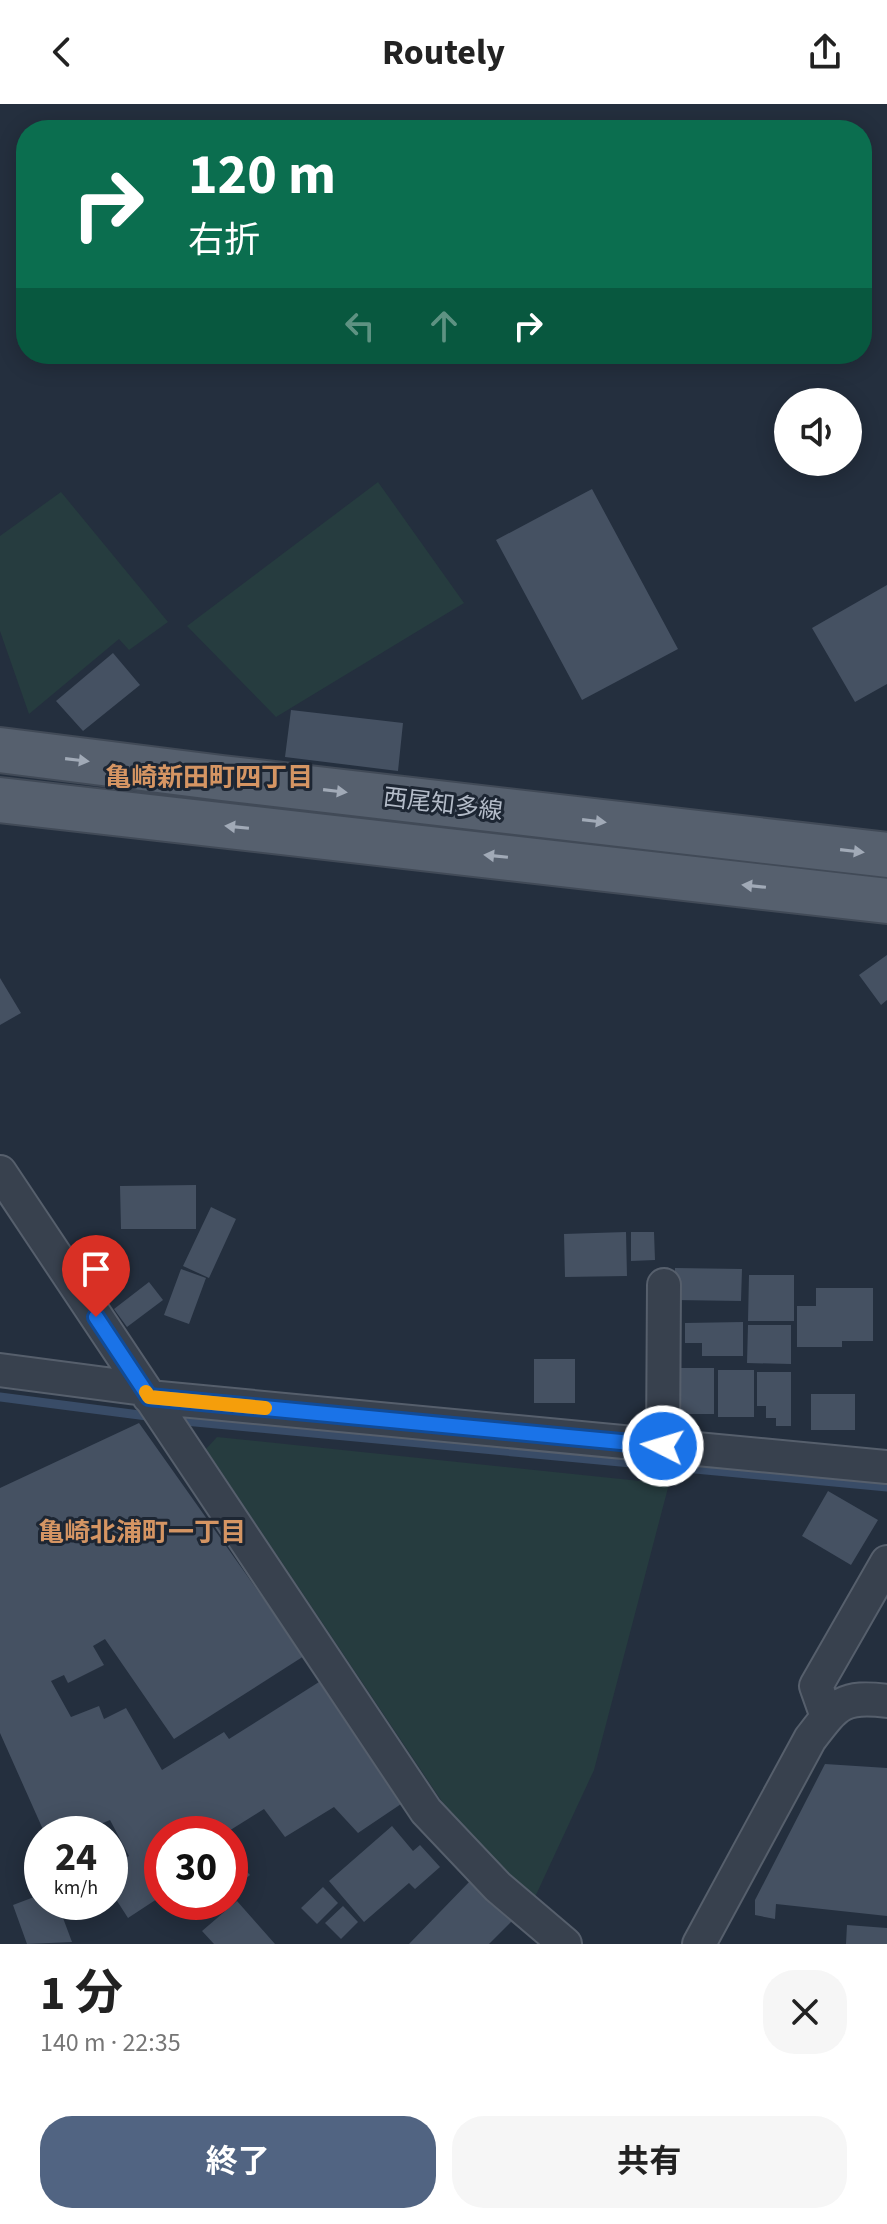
<!DOCTYPE html>
<html lang="ja">
<meta charset="utf-8">
<style>
:root{--surface:#fff;--page:#f6f6f6;--text:#222;--muted:#767676;--accent:#516482}
body{margin:0;font-family:"Source Sans 3","Noto Sans JP",sans-serif;background:var(--page);color:var(--text);height:100vh;display:flex;flex-direction:column;font-size:30px;white-space:nowrap}
*{box-sizing:border-box;margin:0}
p{font-size:26px;color:var(--muted)}
.icon{flex:none;width:44px;height:44px;fill:none;stroke:currentColor;stroke-width:2;stroke-linecap:round;stroke-linejoin:round}
.map{position:relative;height:1840px;overflow:hidden}
.drawer{display:flex;flex-direction:column;background:var(--surface);flex:1}
.drawer>*{flex:none}
.top-card{position:absolute;left:16px;top:16px;width:856px;height:244px;border-radius:32px;box-shadow:0 4px 20px #0003;background:#0b6e4f;color:#fff;overflow:hidden}
.controls{position:absolute;left:774px;top:284px;display:grid;gap:16px}
.controls a{display:grid;place-items:center;width:88px;height:88px;border-radius:50%;background:var(--surface);box-shadow:0 4px 20px #0003;font-size:40px}
.speed{position:absolute;left:24px;top:1712px;display:flex;gap:16px;font-size:40px;font-weight:700;text-align:center}
.speed>*{display:grid;place-content:center;width:104px;height:104px;border-radius:50%;background:var(--surface);box-shadow:0 4px 20px #0003;line-height:1}
.speed small{font-size:20px;font-weight:400}
.speed .limit{border:12px solid #d22;background:#fff;color:#111}
.pin{position:absolute;display:grid;place-items:center;width:68px;height:68px;color:#fff;margin:-82px -34px;border-radius:50% 50% 50% 0;rotate:-45deg;box-shadow:0 0 8px #0007}
.pin .icon{rotate:45deg}
.me{position:absolute;width:88px;margin:-44px;rotate:275deg;stroke-linejoin:round;filter:drop-shadow(0 0 6px #0008)}
.turn{display:flex;align-items:center;gap:28px;height:168px;padding:0 40px;font-size:36px}
.turn .icon{width:104px;height:104px;stroke-width:2.5}
.turn b{display:block;font-size:56px;line-height:68px}
.lanes{display:flex;align-items:center;height:76px;padding:0 40px;background:#0003;justify-content:center;gap:40px;direction:ltr}
.lanes .off{opacity:.35}
.round{display:grid;place-items:center;flex:none;width:84px;height:84px;border-radius:32px;background:var(--page)}
.headline{display:flex;align-items:center;justify-content:space-between;height:136px;padding:0 40px}
h1{font-size:48px;font-weight:700;line-height:60px}
.primary-button{display:flex;gap:16px;margin-top:auto;padding:16px 40px}
.primary-button a{flex:1;height:92px;border-radius:32px;background:var(--accent);color:#fff;font-size:32px;font-weight:700;line-height:92px;text-align:center}
.primary-button a+a{background:var(--page);color:var(--text)}
header{display:flex;justify-content:space-between;align-items:center;height:104px;padding:0 40px;background:var(--surface);font-size:36px;font-weight:700}
.map>svg:first-child{display:block}
.green{fill:#263c3f}
.lines{fill:none;stroke-linecap:round;stroke-linejoin:round}
.stream{stroke:#394c67;stroke-width:9}
.building{fill:#455162}
.street-casing{stroke:#565f6c;stroke-width:36}
.primary-casing{stroke:#414a57;stroke-width:48}
.street{stroke:#38414e;stroke-width:32}
.primary{stroke:#56606e;stroke-width:44}
.oneway{fill:#a1aab7}
.route-casing{stroke:#114b97;stroke-width:20}
.route{stroke:#1a73e8;stroke-width:14}
.slow{stroke:#f59e0b;stroke-width:14}
.labels{text-anchor:middle;stroke-width:6;stroke-linejoin:round;paint-order:stroke}
.street-label{font-size:24px;fill:#b4bcc9;stroke:#1d2633}
.neighbourhood-label{font-size:26px;font-weight:bold;fill:#d59563;stroke:#1d2633}
</style>
<header><svg class="icon" aria-label="back" viewBox="0 0 24 24"><path d="M15 5l-7 7 7 7"/></svg>Routely<svg class="icon" aria-label="share" viewBox="0 0 24 24"><path d="M12 15V3M7 8l5-5 5 5M5 13v7h14v-7"/></svg></header>
<div class="map">
<svg width="887" height="1840" viewBox="0 0 887 1840">
<rect width="100%" height="100%" fill="#242f3e"/>
<!-- green -->
<path class="green" d="M378 378 464 499 276 613 187 522Z
M61 388 168 518 129 546 119 535 29 610 0 527V432Z
M217 1333 669 1380 594 1666 535 1793 484 1747 451 1711 206 1345Z"/>
<g class="lines">
<!-- stream -->
<path class="stream" d="M0 1293 155 1313
M174 1316 887 1383"/>
</g>
<!-- building -->
<path class="building" d="M592 385 678 545 582 596 496 436Z
M887 481V580L855 598 812 524Z
M113 549 140 581 83 627 56 597Z
M291 606 403 619 398 667 285 653Z
M887 851V896L881 901 859 871Z
M0 874 21 909 0 921Z
M196 1081V1125H121L120 1082Z
M211 1103 236 1115 209 1174 183 1162Z
M626 1128 627 1172 565 1173 564 1130Z
M631 1128H654L655 1156 631 1157Z
M675 1164 742 1165 741 1197 675 1196Z
M181 1165 206 1174 189 1220 164 1211Z
M749 1171H794V1217H748Z
M149 1178 163 1196 127 1223 114 1205Z
M816 1184H873V1237H842V1243H797V1202H816Z
M743 1218V1252H702V1239H685V1219Z
M748 1221H791V1260L747 1259Z
M534 1255H575V1299H534Z
M676 1264H714V1310H676Z
M718 1266H754V1313H718Z
M757 1268H791V1322H776V1314H766V1302H757Z
M811 1290H855V1326H811Z
M139 1319 304 1552 174 1635 105 1535 93 1542 104 1561 68 1579 64 1571 51 1577 71 1613 99 1602 104 1615 126 1604 162 1666 224 1628 229 1635 319 1578 404 1698 358 1729 334 1703 285 1733 264 1705 224 1730H162V1794L160 1793 128 1814 110 1786V1762L129 1752 110 1716 77 1730H45L0 1629V1384Z
M828 1387 878 1416 851 1461 802 1432Z
M825 1660 887 1664V1812L776 1800 775 1815 755 1811V1796Z
M392 1722 413 1747 420 1741 440 1763 415 1785 409 1779 364 1818 329 1777Z
M230 1750 250 1771 230 1787Z
M470 1777 512 1817 489 1840H409Z
M323 1783 338 1799 317 1820 301 1804Z
M42 1790V1798H57L72 1838 27 1840 13 1801Z
M237 1797 275 1840H214L202 1827Z
M169 1798H215L196 1813Z
M343 1802 358 1818 341 1835 325 1819Z
M847 1821 887 1824V1840H846Z"/>
<g class="lines">
<defs>
<path id="street" d="M0 1068 426 1707 498 1783 565 1840
M0 1266 144 1285
M149 1293 887 1363
M663 1342 664 1181
M827 1613 816 1582 887 1458
M699 1840 810 1635C836 1601 842 1591 887 1597"/>
<path id="primary" d="M0 646 222 674 887 751
M0 696 887 797"/>
</defs>
<!-- street casing -->
<use href="#street" class="street-casing"/>
<!-- primary casing -->
<use href="#primary" class="primary-casing"/>
<!-- street -->
<use href="#street" class="street"/>
<!-- primary -->
<use href="#primary" class="primary"/>
</g>
<!-- one-way arrows -->
<defs><path id="oneway-solid" d="M-6-.8H1V-3.2L6.5 0L1 3.2V.8H-6Z" transform="scale(2)"/></defs>
<g class="oneway">
<use href="#oneway-solid" transform="translate(77 656) rotate(7)"/>
<use href="#oneway-solid" transform="translate(335 687) rotate(7)"/>
<use href="#oneway-solid" transform="translate(594 717) rotate(7)"/>
<use href="#oneway-solid" transform="translate(237 723) rotate(-174)"/>
<use href="#oneway-solid" transform="translate(852 747) rotate(7)"/>
<use href="#oneway-solid" transform="translate(496 752) rotate(-174)"/>
<use href="#oneway-solid" transform="translate(754 782) rotate(-174)"/>
</g>
<g class="lines">
<defs>
<path id="route" d="M96 1213 149 1293 663 1342"/>
</defs>
<!-- route casing -->
<use href="#route" class="route-casing"/>
<!-- route -->
<use href="#route" class="route"/>
<!-- slow -->
<path class="slow" d="M146 1288 149 1293 265 1304"/>
</g>
<g class="labels">
<!-- street labels -->
<g class="street-label">
<text transform="translate(443 700) rotate(7)" y="8">西尾知多線</text>
</g>
<!-- neighbourhood labels -->
<g class="neighbourhood-label">
<text x="209" y="682">亀崎新田町四丁目</text>
<text x="142" y="1437">亀崎北浦町一丁目</text>
</g>
</g>
</svg>
<div class="controls">
<a><svg class="icon" aria-label="sound" viewBox="0 0 24 24"><path d="M4 9h4l5-4v14l-5-4H4zM17 9q2 3 0 6"/></svg></a>
</div>
<div class="speed"><div>24<small>km/h</small></div><div class="limit">30</div></div>
<div class="pin" style="left:96px;top:1213px;background:#d93025"><svg class="icon" aria-label="arrive" viewBox="0 0 24 24"><path d="M6 21V4h12l-3 4 3 4H6"/></svg></div>
<svg class="me" style="left:663px;top:1342px" viewBox="-20 -20 40 40"><circle r="17" fill="#1a73e8" stroke="#fff" stroke-width="3"/><path d="M0-11L8 9 0 5-8 9z" fill="#fff"/></svg>
<div class="top-card">
<div class="turn"><svg class="icon" aria-label="right" viewBox="0 0 24 24"><path d="M7 20v-9h11M14 6l5 5-5 5"/></svg><div><b>120 m</b>右折</div></div>
<div class="lanes"><svg class="icon off" aria-label="left" viewBox="0 0 24 24"><path d="M17 20v-9H6M10 6l-5 5 5 5"/></svg><svg class="icon off" aria-label="ahead" viewBox="0 0 24 24"><path d="M12 20V5M6 11l6-6 6 6"/></svg><svg class="icon" aria-label="right" viewBox="0 0 24 24"><path d="M7 20v-9h11M14 6l5 5-5 5"/></svg></div>
</div>
</div>
<section class="drawer">
<div class="headline"><div><h1>1 分</h1><p>140 m · 22:35</p></div><a class="round"><svg class="icon" aria-label="close" viewBox="0 0 24 24"><path d="M6 6l12 12M18 6L6 18"/></svg></a></div>
<div class="primary-button"><a>終了</a><a>共有</a></div>
</section>
